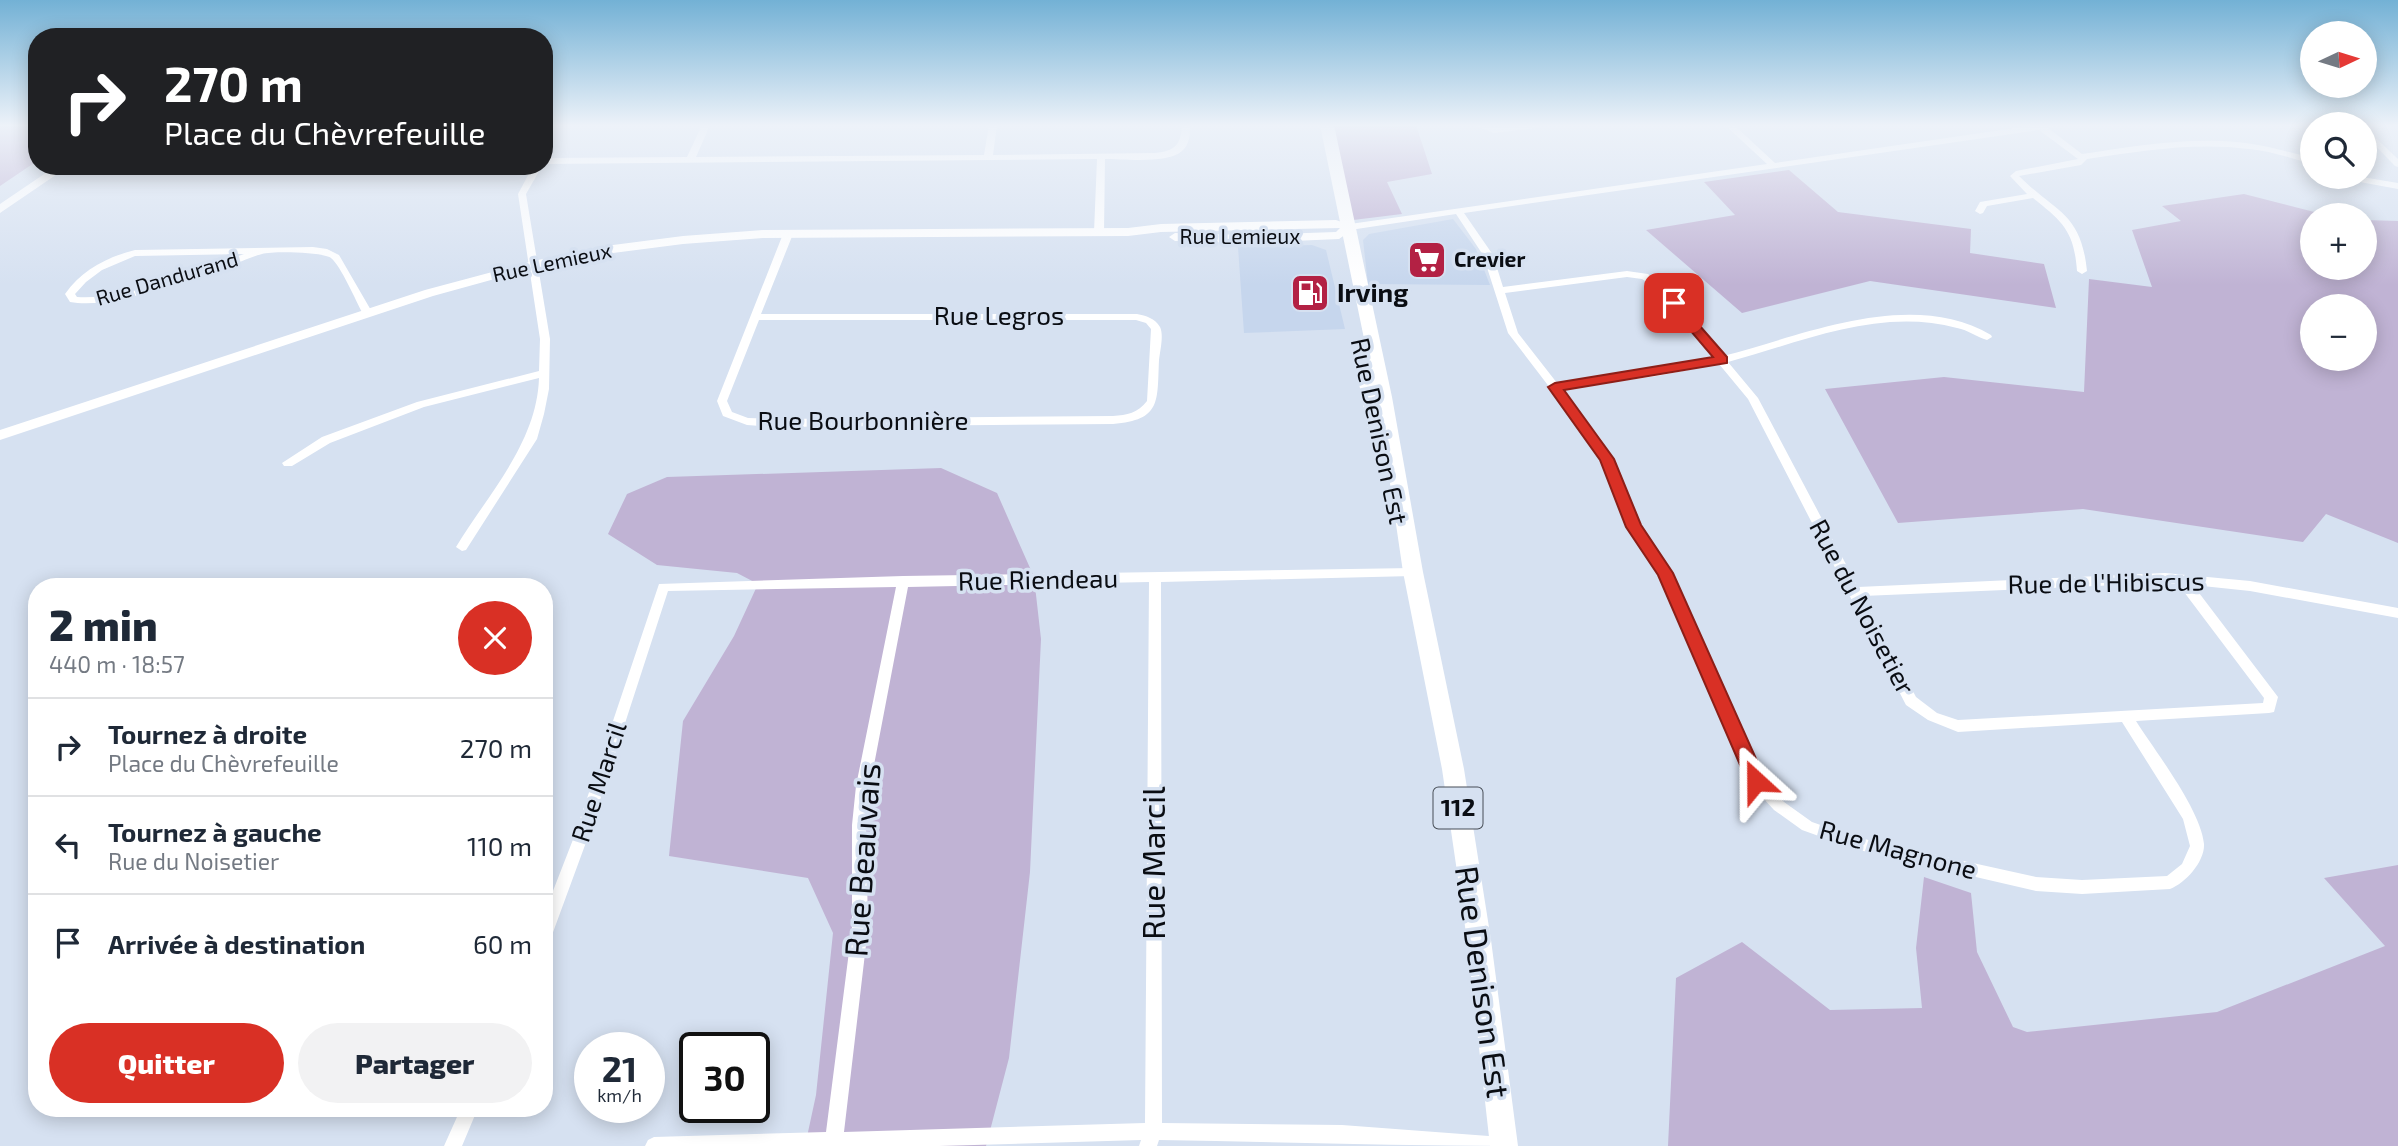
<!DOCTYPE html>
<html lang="fr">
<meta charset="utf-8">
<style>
:root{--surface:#fff;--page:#f2f2f3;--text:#1f2937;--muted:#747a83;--line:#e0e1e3;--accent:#d93025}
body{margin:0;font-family:"Exo 2",sans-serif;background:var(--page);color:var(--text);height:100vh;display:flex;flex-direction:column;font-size:26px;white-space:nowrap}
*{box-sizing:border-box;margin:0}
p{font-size:23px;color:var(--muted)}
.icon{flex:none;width:38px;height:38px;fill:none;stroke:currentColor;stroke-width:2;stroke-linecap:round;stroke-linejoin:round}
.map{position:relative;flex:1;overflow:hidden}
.side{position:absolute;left:28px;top:578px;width:525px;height:539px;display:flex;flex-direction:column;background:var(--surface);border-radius:28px;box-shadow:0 4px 18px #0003}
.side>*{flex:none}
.hud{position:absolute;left:28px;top:28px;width:525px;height:147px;border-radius:28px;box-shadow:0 4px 18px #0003;background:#202124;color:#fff;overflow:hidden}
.needle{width:46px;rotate:86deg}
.controls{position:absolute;left:2300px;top:21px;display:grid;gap:14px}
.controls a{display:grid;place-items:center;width:77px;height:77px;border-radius:50%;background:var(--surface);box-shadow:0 4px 18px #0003;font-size:35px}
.speed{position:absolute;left:574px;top:1032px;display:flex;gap:14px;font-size:35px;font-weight:700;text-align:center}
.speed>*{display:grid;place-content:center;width:91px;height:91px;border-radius:50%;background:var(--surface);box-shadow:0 4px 18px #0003;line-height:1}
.speed small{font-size:18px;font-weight:400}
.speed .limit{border:4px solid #111;border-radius:10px;background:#fff;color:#111}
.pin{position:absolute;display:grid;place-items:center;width:60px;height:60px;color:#fff;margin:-30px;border-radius:14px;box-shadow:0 4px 10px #0006}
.me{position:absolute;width:77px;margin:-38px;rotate:336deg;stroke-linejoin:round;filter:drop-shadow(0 0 5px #0008)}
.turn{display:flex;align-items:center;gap:24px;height:147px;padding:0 21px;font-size:32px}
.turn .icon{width:91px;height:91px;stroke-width:2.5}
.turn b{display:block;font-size:49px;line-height:60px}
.round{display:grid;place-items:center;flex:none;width:74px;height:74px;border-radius:37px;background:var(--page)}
.summary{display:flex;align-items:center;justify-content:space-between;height:119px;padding:0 21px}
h1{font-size:42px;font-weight:800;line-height:52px}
.primary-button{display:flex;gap:14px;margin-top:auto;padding:14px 21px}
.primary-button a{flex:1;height:80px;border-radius:42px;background:var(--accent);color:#fff;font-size:28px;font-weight:800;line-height:80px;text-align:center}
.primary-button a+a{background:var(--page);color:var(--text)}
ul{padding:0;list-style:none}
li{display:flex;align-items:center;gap:21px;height:98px;padding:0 21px;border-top:2px solid var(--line)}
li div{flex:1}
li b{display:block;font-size:26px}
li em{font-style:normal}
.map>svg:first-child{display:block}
.built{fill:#c6d6ed}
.green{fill:#c0b3d4;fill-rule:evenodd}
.building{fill:#a0a2b4}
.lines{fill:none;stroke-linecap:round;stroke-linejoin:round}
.street{fill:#fff;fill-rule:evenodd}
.secondary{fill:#fff;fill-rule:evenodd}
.primary{fill:#fff;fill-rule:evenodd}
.route{fill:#d93025;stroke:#8d1f18;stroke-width:2}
.labels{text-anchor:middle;stroke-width:7;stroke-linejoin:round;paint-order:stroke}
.far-street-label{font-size:21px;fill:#0a0d13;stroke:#d6e1f1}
.far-poi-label{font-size:21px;font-weight:bold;fill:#0a0d13;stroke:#d6e1f1;text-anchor:start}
.shield{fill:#d6e1f1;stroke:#474d56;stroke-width:2}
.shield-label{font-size:24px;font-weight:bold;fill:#0a0d13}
.poi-label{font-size:26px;font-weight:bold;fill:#0a0d13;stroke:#d6e1f1;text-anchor:start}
.street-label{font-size:26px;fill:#0a0d13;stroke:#d6e1f1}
.near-street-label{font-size:32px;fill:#0a0d13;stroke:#d6e1f1}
</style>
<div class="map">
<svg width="2398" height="1146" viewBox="0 0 2398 1146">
<rect width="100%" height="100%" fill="#d6e1f1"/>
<!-- built -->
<path class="built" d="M1453 219 1476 249 1490 285 1368 284 1363 240 1369 234Z
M1312 245 1326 250 1345 329 1244 333 1238 247Z"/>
<!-- green -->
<path class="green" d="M0 125H37V161L0 186Z
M1331 125H1416L1432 174 1387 182 1402 214 1353 220Z
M1789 170 1838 212 1971 229 1970 253 2044 264 2056 308 1870 281 1742 313 1646 230 1735 215 1704 182Z
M2244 194 2326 215H2312V268H2364V220L2398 221V543L2326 514 2303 542 2083 509 1898 523 1825 389 1944 377 2084 392 2089 279 2152 287 2132 230 2181 221 2162 206ZM2364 306V359H2312V306Z
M941 468 997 493 1034 577 1041 639 1030 872 1009 1058 986 1146H805L816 1095 833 933 808 878 669 856 683 721 734 636 758 584 737 573 657 565 608 534 627 494 667 477Z
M2398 865V1146H1668L1676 978 1742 942 1830 1010 1922 1008 1916 948 1924 877 1971 893 1977 952 2013 1027 2027 1032 2217 1012 2385 946 2324 878Z"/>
<!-- building -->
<path class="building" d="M1410 244H1435L1443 277H1418Z"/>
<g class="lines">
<!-- street -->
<path class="street" d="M702 125H710L696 157 984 155 989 125H997L993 155 1155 153C1175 151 1181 145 1182 125H1190C1190 134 1190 144 1182 151 1168 164 1124 159 1105 159L1104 232 1099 235 1094 232 1097 159 544 164V158L687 157Z
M1472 125 1494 127 1541 125 1537 128 1494 133Z
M1725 125H1734L1775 163 2036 125H2057L2048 128 2082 154C2129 147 2175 139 2222 141 2253 142 2282 150 2312 158V164C2291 158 2270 151 2249 149 2194 142 2141 151 2087 159L2081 165 2019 176C2056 213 2081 212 2087 271L2082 274 2077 271C2074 231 2063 222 2033 198L1987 206 1983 213 1980 214 1975 211 1980 202 2027 194 2010 176 2016 171 2078 159 2039 130 1464 213 1493 255 1503 287 1627 271 1648 274 1660 283 1723 356C1805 335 1910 288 1991 335L1992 337 1987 340C1977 337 1968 330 1957 328 1879 307 1802 342 1728 362L1758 398 1858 587 2165 573 2250 581 2398 608V618L2250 591 2193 585 2278 697 2274 712 2269 713 2136 721C2155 751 2201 810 2204 844 2205 861 2186 883 2170 889L2082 894 2036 891 1855 849 1802 830 1774 810 1751 785 1659 574 1628 527 1601 459 1593 444 1508 333 1483 255 1456 214 1350 230 1345 227 1350 224 1767 164ZM1627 277 1642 279 1654 287 1714 359 1657 369 1557 383 1518 333 1505 293ZM1719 364 1748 399 1906 705 1928 720 1958 732 2122 722 2183 819 2190 846 2182 864 2167 876 2082 880 2036 877 1855 837 1812 822 1784 802 1761 777 1671 573 1640 526 1613 459 1601 439 1562 389 1657 376ZM2165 583 2178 584 2264 698 2263 703 1958 720 1937 713 1916 697 1863 596Z
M2364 127 2398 159V167L2395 166 2364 134Z
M533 166H542L526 194 550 339 549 389 544 414 537 439 466 550 462 551 456 547C488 494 537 443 539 378L424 407 330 443 292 466H284L282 463 322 437 417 402 539 371 540 339 518 194Z
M2345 177H2362L2398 183V189L2349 180Z
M788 231 793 234 761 314H1137C1146 316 1155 318 1160 327 1164 335 1160 351 1159 360 1157 401 1162 420 1113 424L777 427 747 425 723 416 717 401 783 234ZM759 320H1136L1146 323 1151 329 1147 401C1138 413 1127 415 1113 416L777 419 748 418 732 412 727 401Z
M313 247 327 249 339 255 372 312 371 314H363C356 301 341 266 331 258 323 252 273 251 262 254 254 256 245 260 237 263 192 278 115 310 70 302L65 294C82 270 107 257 135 250ZM244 254C193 271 131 300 77 297L75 294 86 282 102 270 135 256Z
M1413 568 1419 572 1413 576 1161 582 1162 1123 1342 1125 1502 1137 1508 1140 1511 1146C1393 1146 1276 1142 1159 1140L1157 1146H1139L1141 1140 939 1146H645L648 1140 654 1137 826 1132 852 928V825L856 786 896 587 668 591 588 837 552 935 549 940 544 942V914L574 837 659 584 903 576ZM1149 582 1145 1123 844 1132 868 928 866 825 870 786 908 587Z
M461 1108H478L462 1146H444Z"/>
<!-- secondary -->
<path class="secondary" d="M56 166H69L0 213V204Z
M1336 220 1356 227 1339 239 1247 243 1175 241 1169 237 1175 233 1247 235 1336 232 1340 228 1161 232 1128 236 763 238 683 244 613 253 534 268 433 296 0 440V430L425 290 533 261 613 245 683 236 763 230 1128 228 1161 224Z"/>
<!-- primary -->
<path class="primary" d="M1320 125H1334L1392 397 1423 572 1464 769 1491 940 1518 1146H1490L1467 940 1442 769 1403 572 1386 456H1375L1372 452 1355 362 1357 358H1368Z"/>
</g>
<!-- sky -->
<linearGradient id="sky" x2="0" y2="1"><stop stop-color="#73b1d5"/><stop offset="0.44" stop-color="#edf2f9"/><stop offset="1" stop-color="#edf2f9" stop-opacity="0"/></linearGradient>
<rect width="2398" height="285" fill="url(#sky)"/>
<!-- route -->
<path class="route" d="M1674 300 1678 301 1727 357V363L1564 390 1614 459 1641 525 1673 573 1766 781 1763 786 1756 789 1750 786 1747 781 1658 575 1626 527 1600 460 1548 387 1555 383 1713 357 1667 303Z"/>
<!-- icons -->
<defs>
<symbol id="supermarket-square" viewBox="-11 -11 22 22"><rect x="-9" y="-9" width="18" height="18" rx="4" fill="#b32144" stroke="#d6e1f1"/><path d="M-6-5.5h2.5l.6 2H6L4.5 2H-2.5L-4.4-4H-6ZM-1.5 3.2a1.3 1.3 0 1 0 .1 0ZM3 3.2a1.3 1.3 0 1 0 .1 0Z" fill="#fff"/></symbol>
<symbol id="fuel-square" viewBox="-11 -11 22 22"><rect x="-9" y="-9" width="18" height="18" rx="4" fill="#b32144" stroke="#d6e1f1"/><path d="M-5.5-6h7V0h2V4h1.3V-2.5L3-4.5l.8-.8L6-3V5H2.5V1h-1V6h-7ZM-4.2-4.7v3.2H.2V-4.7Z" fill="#fff"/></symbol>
</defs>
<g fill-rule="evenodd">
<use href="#supermarket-square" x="1405" y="238" width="44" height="44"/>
<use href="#fuel-square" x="1288" y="271" width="44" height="44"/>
</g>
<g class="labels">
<!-- far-street labels -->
<g class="far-street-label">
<text x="1240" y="244">Rue Lemieux</text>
<text transform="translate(552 263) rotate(-12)" y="7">Rue Lemieux</text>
<text transform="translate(167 279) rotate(-16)" y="7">Rue Dandurand</text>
</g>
<!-- far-poi labels -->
<g class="far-poi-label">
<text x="1454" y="267">Crevier</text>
</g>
<!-- shield labels -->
<rect class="shield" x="1433.5" y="787.5" width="49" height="41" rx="5"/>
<g class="shield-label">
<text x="1458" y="816">112</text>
</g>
<!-- poi labels -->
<g class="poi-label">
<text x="1337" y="302">Irving</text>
</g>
<!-- street labels -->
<g class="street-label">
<text x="999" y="325">Rue Legros</text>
<text x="863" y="430">Rue Bourbonnière</text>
<text transform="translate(1379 431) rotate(78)" y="9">Rue Denison Est</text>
<text transform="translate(1038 580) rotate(-1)" y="9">Rue Riendeau</text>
<text transform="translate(2106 583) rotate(-1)" y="9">Rue de l'Hibiscus</text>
<text transform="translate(1862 607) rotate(62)" y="9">Rue du Noisetier</text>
<text transform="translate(599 782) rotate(-72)" y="9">Rue Marcil</text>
<text transform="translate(1898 850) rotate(15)" y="9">Rue Magnone</text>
</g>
<!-- near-street labels -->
<g class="near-street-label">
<text transform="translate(863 860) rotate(-86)" y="11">Rue Beauvais</text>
<text transform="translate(1154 863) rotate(-90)" y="11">Rue Marcil</text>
<text transform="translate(1482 982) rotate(82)" y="11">Rue Denison Est</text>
</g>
</g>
</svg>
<div class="controls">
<a><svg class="needle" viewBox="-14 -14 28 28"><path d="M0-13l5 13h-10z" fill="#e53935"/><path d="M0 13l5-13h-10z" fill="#747a83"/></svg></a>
<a><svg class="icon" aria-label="search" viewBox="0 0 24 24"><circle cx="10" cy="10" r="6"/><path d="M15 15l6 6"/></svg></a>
<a>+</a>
<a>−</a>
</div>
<div class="speed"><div>21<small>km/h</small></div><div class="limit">30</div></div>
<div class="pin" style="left:1674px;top:303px;background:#d93025"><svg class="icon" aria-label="arrive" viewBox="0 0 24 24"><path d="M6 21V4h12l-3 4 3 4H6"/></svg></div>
<svg class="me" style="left:1756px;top:781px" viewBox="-20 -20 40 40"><path d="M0-17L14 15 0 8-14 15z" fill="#d93025" stroke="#fff" stroke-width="4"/></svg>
<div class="hud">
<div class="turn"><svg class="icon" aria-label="right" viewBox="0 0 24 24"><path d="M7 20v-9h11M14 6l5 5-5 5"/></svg><div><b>270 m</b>Place du Chèvrefeuille</div></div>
</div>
<section class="side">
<div class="summary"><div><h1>2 min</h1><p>440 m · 18:57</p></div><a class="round" style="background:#d93025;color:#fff"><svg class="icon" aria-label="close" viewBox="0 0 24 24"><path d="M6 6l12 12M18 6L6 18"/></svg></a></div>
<ul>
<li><svg class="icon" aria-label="right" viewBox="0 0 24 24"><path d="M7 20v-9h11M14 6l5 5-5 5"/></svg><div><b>Tournez à droite</b><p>Place du Chèvrefeuille</p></div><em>270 m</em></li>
<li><svg class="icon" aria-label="left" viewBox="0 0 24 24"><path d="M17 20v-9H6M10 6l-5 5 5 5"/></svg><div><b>Tournez à gauche</b><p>Rue du Noisetier</p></div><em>110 m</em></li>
<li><svg class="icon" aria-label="arrive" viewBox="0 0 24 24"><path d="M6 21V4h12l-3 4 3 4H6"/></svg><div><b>Arrivée à destination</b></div><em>60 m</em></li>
</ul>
<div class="primary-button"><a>Quitter</a><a>Partager</a></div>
</section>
</div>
